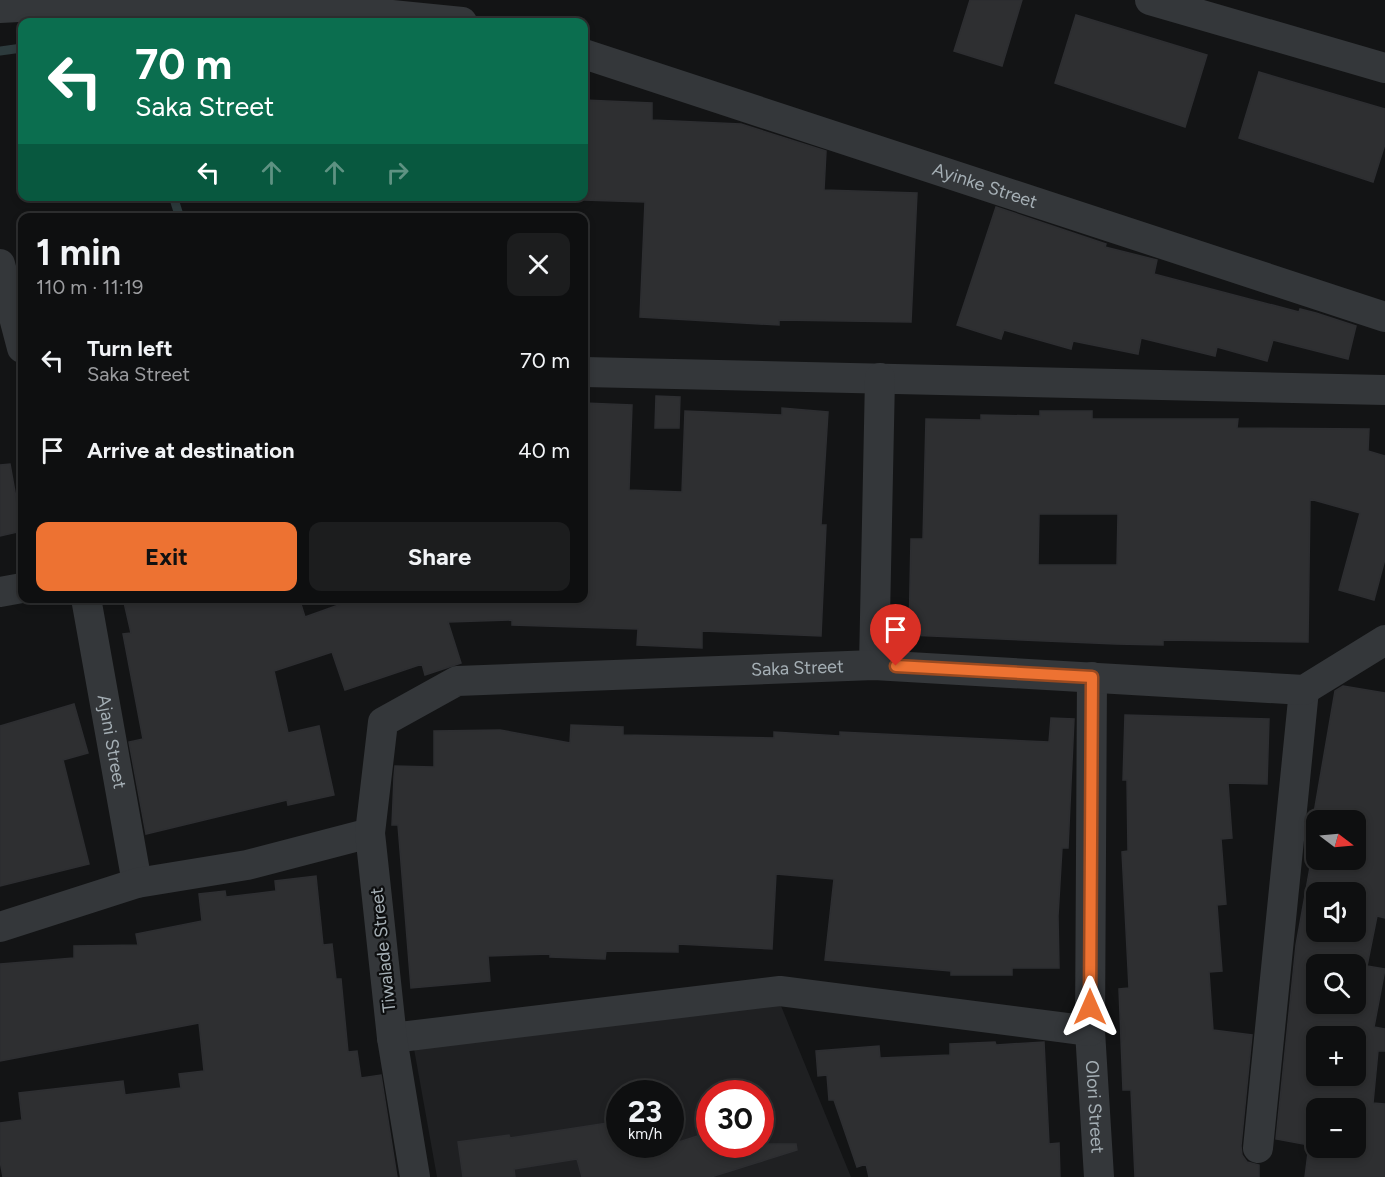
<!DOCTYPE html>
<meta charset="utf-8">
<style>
:root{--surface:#0e0f10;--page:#1c1d1e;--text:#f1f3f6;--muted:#9b9c9f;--line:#2e2f30;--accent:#ed7232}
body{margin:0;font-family:Figtree,sans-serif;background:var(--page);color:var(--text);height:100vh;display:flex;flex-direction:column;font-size:22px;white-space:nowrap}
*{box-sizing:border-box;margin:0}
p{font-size:20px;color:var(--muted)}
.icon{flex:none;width:33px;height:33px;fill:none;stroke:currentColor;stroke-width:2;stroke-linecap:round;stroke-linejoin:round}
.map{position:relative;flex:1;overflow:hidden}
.side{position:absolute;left:18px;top:213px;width:570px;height:390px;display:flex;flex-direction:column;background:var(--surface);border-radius:12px;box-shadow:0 3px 9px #0003,0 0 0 2px var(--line)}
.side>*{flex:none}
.banner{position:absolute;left:18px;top:18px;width:570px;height:183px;border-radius:12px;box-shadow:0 3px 9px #0003,0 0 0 2px var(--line);background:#0b6e4f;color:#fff;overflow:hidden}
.needle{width:39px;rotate:106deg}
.buttons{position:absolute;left:1306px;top:810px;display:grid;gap:12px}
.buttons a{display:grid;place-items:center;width:60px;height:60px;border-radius:12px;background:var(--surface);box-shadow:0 3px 9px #0003,0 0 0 2px var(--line);font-size:30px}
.speed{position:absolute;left:606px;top:1080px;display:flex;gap:12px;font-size:30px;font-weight:700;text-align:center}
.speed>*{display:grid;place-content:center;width:78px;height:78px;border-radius:50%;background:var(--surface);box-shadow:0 3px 9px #0003,0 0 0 2px var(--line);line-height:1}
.speed small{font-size:15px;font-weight:400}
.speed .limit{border:9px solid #d22;background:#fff;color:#111}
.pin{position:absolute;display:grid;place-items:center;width:51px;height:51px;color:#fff;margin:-62px -26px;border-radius:50% 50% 50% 0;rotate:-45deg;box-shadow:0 0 6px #0007}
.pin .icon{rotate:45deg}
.me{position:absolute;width:66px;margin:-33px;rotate:0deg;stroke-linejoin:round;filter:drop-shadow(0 0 4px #0008)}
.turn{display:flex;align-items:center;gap:21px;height:126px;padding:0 18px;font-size:27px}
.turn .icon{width:78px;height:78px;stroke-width:2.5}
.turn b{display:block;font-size:42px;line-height:51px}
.lanes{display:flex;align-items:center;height:57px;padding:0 18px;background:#0003;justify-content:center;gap:30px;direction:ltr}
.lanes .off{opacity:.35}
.round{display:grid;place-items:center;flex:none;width:63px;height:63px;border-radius:12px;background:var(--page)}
.head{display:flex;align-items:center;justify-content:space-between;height:102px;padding:0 18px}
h1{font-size:36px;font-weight:700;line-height:45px}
.action{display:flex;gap:12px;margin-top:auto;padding:12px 18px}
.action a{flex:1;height:69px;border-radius:12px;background:var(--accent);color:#111;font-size:24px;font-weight:700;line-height:69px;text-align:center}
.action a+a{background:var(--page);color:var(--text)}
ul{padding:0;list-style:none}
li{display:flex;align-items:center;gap:18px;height:90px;padding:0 18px}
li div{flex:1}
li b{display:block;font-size:22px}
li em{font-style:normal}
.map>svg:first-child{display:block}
.built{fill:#1f2022;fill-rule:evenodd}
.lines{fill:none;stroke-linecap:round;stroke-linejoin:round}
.stream{stroke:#2d3b3d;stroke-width:9}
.building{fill:#2e2f31;stroke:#2d2e31;stroke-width:1.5;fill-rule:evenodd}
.minor{stroke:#34373a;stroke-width:30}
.route-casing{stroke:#9a4a20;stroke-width:15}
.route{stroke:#ed7232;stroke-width:10}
.labels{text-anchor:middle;stroke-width:4.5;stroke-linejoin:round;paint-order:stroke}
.street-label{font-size:18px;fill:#a5afb5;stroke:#0e0f10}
</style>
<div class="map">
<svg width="1385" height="1177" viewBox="0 0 1385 1177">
<rect width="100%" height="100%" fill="#131415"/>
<!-- built -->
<path class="built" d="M779 1001 851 1177H437L411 1032ZM620 1094H670V1144H620ZM710 1094H760V1144H710Z"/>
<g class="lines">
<!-- stream -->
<path class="stream" d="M0 51 22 48
M173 196 180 218"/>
</g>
<!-- building -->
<path class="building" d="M970 0H1022L1002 66 954 51Z
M1076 15 1207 55 1185 127 1055 83Z
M1259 72 1385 109V144L1373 182 1239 138Z
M584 100 652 103V120L741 124 826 151 824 190 917 193 911 322 779 320V325L640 317 645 202 584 200Z
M996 207 1106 244 1105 247 1157 260 1154 274 1299 312 1300 309 1316 313 1356 326 1348 359 1273 340 1267 361 1217 347 1215 356 1141 338 1138 354 1073 341 1071 349 1004 330 1001 339 957 325Z
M656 396 680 397 679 428H655Z
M584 403 632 405 629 490 682 492 685 411 782 415V408L828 412 821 525H826L821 636 702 631V648L637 645 638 629 512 625V620L448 622 461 663 425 675 422 664 345 690 332 652 274 671 288 733 319 726 334 795 288 805 287 800 146 834 129 742 143 739 123 634 131 633 123 598H299L305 617 358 598H584Z
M1040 411H1092V419H1238L1237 428 1369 429 1368 451 1385 456V559L1374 600 1339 590 1360 513 1310 499 1308 642 1163 640V645L1116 644 909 635 911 539H923L926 419 981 420V415L1040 416ZM1039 514H1118L1117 565H1038Z
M10 464 22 531 0 536V465Z
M1343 686 1385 693V918L1377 916 1367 966 1385 969 1374 1027 1385 1029V1051H1378L1373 1103 1385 1104V1177H1305L1309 1145 1276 1139 1296 945 1311 862 1308 861 1315 807 1335 691ZM1317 820H1356V860H1317ZM1317 892H1356V932H1317ZM1317 964H1356V1004H1317ZM1317 1036H1356V1076H1317ZM1317 1108H1356V1148H1317Z
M74 704 88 753 63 760 89 864 0 886V726Z
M1125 715 1269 719 1267 784 1228 783 1232 838 1221 839 1226 904 1217 905 1222 971 1209 972 1213 1030 1252 1035 1241 1146 1242 1155 1247 1162 1259 1165V1177H1135L1131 1090H1123L1119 989 1129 988 1122 852 1128 851 1127 780H1123Z
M1051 718 1074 719 1068 848H1062L1058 916 1059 968H1012V975H951V971L825 960 834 879 776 874 772 949 678 944V952L606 951 605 959 550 957V954L488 956 490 981 411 988 398 825H392L394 777 395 766 434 767V731L500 730 570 743 571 725 623 727V735L774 738V732L840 736V732L1049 742Z
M316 876 323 945 332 944 336 979H341L348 1052 357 1051 361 1078 381 1075 397 1177H3L0 1161V1123L22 1120 19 1093 123 1081 125 1095 181 1088 179 1074 204 1071 199 1023 0 1061V964L74 958V946L138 945 136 934 202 921 199 894 225 891 226 897 276 891 275 881Z
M995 1042 996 1045 1044 1042 1049 1144 1059 1143 1060 1177H869L866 1164 857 1167 834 1100H829L827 1075 818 1076 816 1051 879 1046 880 1058 950 1055V1044Z
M620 1121V1144H634L635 1156 710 1132V1144H796L797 1150 711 1177H582L577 1159 514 1169 515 1177H463L458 1142 509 1135 510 1138Z"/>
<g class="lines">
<!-- minor -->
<g class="minor">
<path d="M1150 0 1385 68"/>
<path d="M0 8 133 1 313 7 462 22"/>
<path id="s1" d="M584 54 1385 317"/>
<path d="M0 264 22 348"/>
<path d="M584 372 1385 390"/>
<path d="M0 592 22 588"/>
<path id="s2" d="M86 598 137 883"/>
<path d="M874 665 880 378"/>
<path id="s3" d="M1092 677 1090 1031 1099 1177"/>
<path d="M0 927 137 883 247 865 370 833"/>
<path d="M392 1038 780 991 1090 1031"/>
<path d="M1258 1148 1304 690"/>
<path id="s4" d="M415 1177 392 1038 370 833 383 722 457 681 874 665 1304 690 1385 640"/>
</g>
</g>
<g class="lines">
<defs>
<path id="route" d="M896 666 1092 677 1090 1007"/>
</defs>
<!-- route casing -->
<use href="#route" class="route-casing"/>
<!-- route -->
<use href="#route" class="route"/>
</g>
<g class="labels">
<!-- street labels -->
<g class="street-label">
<text dy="6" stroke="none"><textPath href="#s1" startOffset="422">Ayinke Street</textPath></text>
<text dy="6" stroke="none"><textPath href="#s4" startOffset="884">Saka Street</textPath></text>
<text dy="6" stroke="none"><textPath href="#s2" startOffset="146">Ajani Street</textPath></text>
<text transform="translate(383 950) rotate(-96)" y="6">Tiwalade Street</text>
<text dy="6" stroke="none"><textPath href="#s3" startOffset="430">Olori Street</textPath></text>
</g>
</g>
</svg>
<div class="buttons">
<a><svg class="needle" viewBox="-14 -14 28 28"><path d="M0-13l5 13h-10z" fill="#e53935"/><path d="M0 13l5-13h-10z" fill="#9b9c9f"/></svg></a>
<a><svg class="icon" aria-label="sound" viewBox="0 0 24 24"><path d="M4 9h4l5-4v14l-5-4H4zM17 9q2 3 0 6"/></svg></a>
<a><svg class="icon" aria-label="search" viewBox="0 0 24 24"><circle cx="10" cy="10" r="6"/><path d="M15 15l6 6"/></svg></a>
<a>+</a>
<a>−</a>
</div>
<div class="speed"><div>23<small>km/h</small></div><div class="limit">30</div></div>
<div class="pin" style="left:896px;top:666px;background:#d93025"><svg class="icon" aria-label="arrive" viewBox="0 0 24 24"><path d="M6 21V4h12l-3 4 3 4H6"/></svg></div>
<svg class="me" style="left:1090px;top:1007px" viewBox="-20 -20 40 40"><path d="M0-17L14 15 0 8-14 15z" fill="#ed7232" stroke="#fff" stroke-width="4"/></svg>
<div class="banner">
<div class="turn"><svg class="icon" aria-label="left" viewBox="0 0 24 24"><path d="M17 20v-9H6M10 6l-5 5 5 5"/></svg><div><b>70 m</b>Saka Street</div></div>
<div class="lanes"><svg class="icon" aria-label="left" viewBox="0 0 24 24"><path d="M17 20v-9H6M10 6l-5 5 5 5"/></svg><svg class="icon off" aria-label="ahead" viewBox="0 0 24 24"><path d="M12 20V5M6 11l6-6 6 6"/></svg><svg class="icon off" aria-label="ahead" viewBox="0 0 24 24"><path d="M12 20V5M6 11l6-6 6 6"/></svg><svg class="icon off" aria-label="right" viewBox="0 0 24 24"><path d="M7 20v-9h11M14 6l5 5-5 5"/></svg></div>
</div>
<section class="side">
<div class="head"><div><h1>1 min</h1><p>110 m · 11:19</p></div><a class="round"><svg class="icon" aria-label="close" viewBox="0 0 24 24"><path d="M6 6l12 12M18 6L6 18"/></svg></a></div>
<ul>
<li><svg class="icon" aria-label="left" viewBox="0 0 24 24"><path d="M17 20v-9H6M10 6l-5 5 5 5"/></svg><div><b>Turn left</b><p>Saka Street</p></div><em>70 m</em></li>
<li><svg class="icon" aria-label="arrive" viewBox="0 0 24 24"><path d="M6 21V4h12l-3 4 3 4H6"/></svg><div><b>Arrive at destination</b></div><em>40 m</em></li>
</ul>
<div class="action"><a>Exit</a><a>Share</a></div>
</section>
</div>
